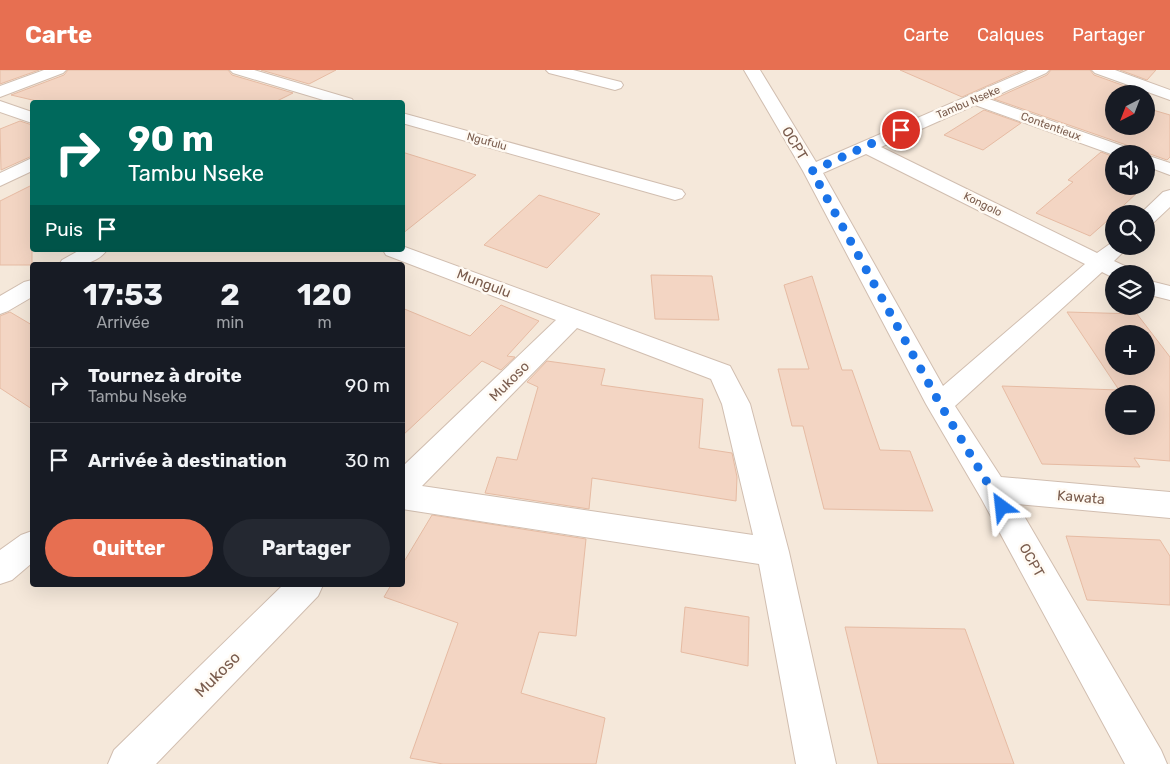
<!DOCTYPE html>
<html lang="fr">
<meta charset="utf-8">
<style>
:root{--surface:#171b24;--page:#242831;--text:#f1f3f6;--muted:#9ea1a6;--line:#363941;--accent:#e76f51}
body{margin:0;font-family:Rubik,sans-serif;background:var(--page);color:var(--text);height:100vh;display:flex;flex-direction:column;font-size:19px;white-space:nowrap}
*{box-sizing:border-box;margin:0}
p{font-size:16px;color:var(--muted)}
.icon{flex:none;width:28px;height:28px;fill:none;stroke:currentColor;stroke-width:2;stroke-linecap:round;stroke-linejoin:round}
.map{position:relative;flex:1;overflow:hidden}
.panel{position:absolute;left:30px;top:192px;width:375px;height:325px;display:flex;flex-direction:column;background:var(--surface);border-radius:5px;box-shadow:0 5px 20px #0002}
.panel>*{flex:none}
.hud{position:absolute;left:30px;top:30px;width:375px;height:152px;border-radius:5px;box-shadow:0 5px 20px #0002;background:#00695c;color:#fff;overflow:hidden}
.needle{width:32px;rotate:222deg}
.buttons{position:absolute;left:1105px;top:15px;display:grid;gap:10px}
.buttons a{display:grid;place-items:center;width:50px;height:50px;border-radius:50%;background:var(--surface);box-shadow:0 5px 20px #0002;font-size:25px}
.pin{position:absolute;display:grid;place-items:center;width:42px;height:42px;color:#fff;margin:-21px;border:2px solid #fff;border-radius:50%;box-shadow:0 1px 5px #0007}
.me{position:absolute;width:55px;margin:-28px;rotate:330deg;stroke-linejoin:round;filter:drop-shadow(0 0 4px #0008)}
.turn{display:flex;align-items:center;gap:18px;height:105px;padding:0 15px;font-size:22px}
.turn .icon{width:65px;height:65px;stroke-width:2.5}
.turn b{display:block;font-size:35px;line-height:42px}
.then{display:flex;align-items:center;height:48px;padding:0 15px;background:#0003;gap:10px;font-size:19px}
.eta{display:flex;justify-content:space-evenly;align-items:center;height:85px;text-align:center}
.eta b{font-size:30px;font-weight:700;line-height:35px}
.button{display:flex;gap:10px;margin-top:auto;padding:10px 15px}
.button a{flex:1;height:58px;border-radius:30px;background:var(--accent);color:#fff;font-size:20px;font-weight:700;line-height:58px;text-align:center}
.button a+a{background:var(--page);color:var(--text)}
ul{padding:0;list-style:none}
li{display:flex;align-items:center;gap:15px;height:75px;padding:0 15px;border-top:1px solid var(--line)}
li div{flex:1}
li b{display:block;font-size:19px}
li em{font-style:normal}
header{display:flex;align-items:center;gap:30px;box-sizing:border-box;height:70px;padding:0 25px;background:var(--accent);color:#fff}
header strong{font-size:24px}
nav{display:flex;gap:28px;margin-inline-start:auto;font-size:18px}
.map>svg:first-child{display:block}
.residential{fill:#f5e8da;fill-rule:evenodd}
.building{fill:#f3d5c3;stroke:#e6bba3;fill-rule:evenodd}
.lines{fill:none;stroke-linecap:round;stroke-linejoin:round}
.minor-casing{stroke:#d1beb0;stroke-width:2}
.minor{fill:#fff;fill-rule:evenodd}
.route{stroke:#1a73e8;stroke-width:9;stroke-dasharray:0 16.2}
.labels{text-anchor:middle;stroke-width:5;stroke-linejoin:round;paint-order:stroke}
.far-street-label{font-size:11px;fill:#7a5c4d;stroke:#fffaf3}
.street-label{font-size:14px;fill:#7a5c4d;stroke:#fffaf3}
.near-street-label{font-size:16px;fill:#7a5c4d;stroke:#fffaf3}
</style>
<header>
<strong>Carte</strong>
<nav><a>Carte</a><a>Calques</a><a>Partager</a></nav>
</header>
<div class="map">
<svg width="1170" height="694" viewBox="0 0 1170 694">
<rect width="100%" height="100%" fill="#fdf6ec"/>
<!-- residential -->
<path class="residential" d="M0 0H1170V694H0ZM1114 24H1146V56H1114ZM32 32H402V180H32ZM1114 84H1146V116H1114ZM1114 144H1146V176H1114ZM32 195H402V515H32ZM1114 204H1146V236H1114ZM1114 264H1146V296H1114ZM1114 324H1146V356H1114Z"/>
<!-- building -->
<path class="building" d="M0 0H39L0 14Z
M68 0H228L232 5 293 23 275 32H41L11 25 64 5Z
M261 0H336L309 14Z
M900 0H1023L962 27Z
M1051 0H1090L1094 5 1136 20 1133 24H1114V56H1146V38L1170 45V87L1167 90 1147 83 1139 84 1135 78 994 29 1047 5Z
M1120 0H1156L1147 10Z
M984 40 1021 53 983 80 944 65Z
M20 51 32 55V86L1 100 0 59Z
M402 82 476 105 402 164Z
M1101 82 1114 87V116H1139L1137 118 1141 119 1107 151 1090 166 1036 143 1073 112 1068 110Z
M32 115V195H0V131Z
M539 125 600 144 547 198 484 175Z
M651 205 712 206 719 250 655 249Z
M812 206 842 300H852L880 380 910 381 933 441 824 439 803 356H792L778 299H809L784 215Z
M501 235 539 251 507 286 515 287 501 300 482 291 402 366V238L470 266Z
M10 242 32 255V339L0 318V246Z
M1067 242 1137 244 1170 287V391L1134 388 1140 397 1042 394 1002 316 1119 320ZM1114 264H1146V296H1114ZM1114 324H1146V356H1114Z
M547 291 605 299 601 315 703 329 699 378 732 383 737 407 736 431 592 408 589 439 485 423 497 387 517 390 538 317 527 312Z
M432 445 586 469 576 566 539 562 521 623 605 648 596 694H443L410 688 458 553 384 527 391 515H402V495Z
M1066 466 1160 470 1170 486V535L1087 530Z
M685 537 749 547 748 596 681 582Z
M845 557 965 559 1014 694H878Z"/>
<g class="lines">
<defs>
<path id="minor" d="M44 0H66L63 3 0 27V16Z
M230 0H254L352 29 354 32H330L233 3Z
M546 0H573L621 12 623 15 621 18 615 20 549 3Z
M744 0H760L816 92 1028 0H1049L1046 3 989 29 1134 80 1137 84 1114 85 975 35 881 77 1097 183 1114 171V176H1129L1114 191 1131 199 1134 204H1114V208L1102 202 955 336 1001 407 1170 422V448L1017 434 1161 680 1167 694H1125L981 428 926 334 803 101ZM866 84 1085 194 943 316 823 103Z
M1092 0H1115L1170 20V30L1095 3Z
M0 31 32 42V53L0 42Z
M402 43 682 120 685 124 682 128 675 130 668 128 402 53Z
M1146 85 1170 93V105L1146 96Z
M32 88V101L0 116V103Z
M1170 120V137L1153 153 1146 155V144H1140L1163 122Z
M402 176 730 296 750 334 789 482 836 694H796L759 494 402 439V397L556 250 386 185 383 180H402ZM577 258 711 309 722 334 753 465 422 416Z
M80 180H107C95 196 77 195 59 195L62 190Z
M32 210V227L8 241 0 244V226L24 212Z
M1146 210 1170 216V230L1146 224Z
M32 461V493L12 510 0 514V480L21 465Z
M283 515H323L318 526 156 694H108L114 680Z"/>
</defs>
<!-- minor casing -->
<use href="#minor" class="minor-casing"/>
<!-- minor -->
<use href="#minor" class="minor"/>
</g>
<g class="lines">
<!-- route -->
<path class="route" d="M901 60 812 101 940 334 1002 437"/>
</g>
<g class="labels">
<!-- far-street labels -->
<g class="far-street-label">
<text transform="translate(968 32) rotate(-23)" y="4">Tambu Nseke</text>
<text transform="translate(1051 56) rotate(20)" y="4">Contentieux</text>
<text transform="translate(487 71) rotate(15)" y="4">Ngufulu</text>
<text transform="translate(983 134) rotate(26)" y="4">Kongolo</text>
</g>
<!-- street labels -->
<g class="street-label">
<text transform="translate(795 73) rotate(59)" y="5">OCPT</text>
<text transform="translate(484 213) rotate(21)" y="5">Mungulu</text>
<text transform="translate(509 311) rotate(-45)" y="5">Mukoso</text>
<text transform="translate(1081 427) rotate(5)" y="5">Kawata</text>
<text transform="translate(1032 490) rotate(61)" y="5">OCPT</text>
</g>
<!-- near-street labels -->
<g class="near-street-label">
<text transform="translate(217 604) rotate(-45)" y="6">Mukoso</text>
</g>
</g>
</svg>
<div class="buttons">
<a><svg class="needle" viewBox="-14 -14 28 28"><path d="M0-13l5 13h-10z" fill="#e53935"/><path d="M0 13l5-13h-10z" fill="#9ea1a6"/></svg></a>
<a><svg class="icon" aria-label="sound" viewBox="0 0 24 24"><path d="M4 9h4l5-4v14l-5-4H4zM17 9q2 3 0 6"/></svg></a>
<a><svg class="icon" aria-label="search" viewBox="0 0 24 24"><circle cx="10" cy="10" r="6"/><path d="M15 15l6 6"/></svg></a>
<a><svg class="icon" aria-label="layers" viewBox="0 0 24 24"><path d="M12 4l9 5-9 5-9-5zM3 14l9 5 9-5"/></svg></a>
<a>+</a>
<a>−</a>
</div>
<div class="pin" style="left:901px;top:60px;background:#d93025"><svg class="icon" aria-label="arrive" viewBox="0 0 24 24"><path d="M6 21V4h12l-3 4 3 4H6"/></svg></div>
<svg class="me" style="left:1002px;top:437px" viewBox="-20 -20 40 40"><path d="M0-17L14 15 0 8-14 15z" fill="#1a73e8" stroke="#fff" stroke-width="4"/></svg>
<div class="hud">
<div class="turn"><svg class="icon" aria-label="right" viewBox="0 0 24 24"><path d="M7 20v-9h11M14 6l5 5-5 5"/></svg><div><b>90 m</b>Tambu Nseke</div></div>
<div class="then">Puis<svg class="icon" aria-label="arrive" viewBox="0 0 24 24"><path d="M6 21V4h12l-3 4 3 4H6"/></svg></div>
</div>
<section class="panel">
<div class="eta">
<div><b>17:53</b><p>Arrivée</p></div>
<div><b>2</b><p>min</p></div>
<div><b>120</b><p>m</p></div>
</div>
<ul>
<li><svg class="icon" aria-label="right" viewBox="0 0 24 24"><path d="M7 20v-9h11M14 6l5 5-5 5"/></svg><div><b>Tournez à droite</b><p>Tambu Nseke</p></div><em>90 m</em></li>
<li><svg class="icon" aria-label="arrive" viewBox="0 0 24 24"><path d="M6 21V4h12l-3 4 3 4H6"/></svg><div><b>Arrivée à destination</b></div><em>30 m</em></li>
</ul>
<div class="button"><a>Quitter</a><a>Partager</a></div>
</section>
</div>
